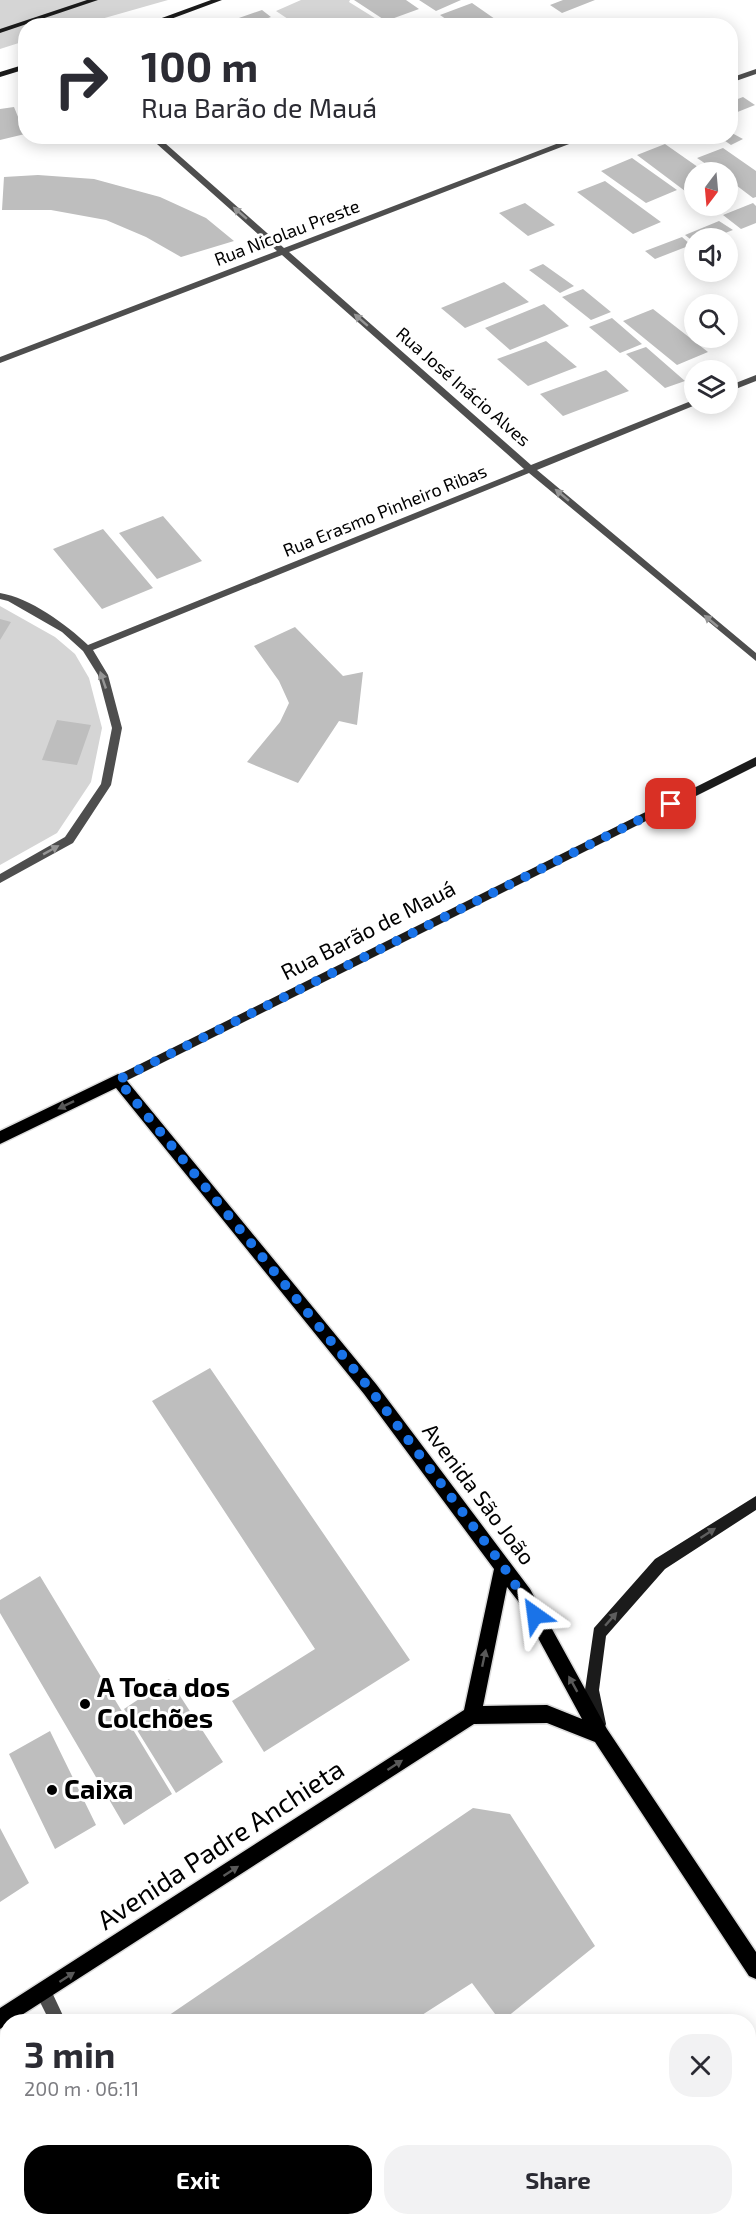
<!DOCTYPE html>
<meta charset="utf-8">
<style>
:root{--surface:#fff;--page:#f2f2f3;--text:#2b2b33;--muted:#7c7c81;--accent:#000}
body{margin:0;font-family:"Exo 2",sans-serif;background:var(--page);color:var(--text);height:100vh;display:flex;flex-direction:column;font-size:22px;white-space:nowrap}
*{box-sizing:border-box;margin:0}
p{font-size:20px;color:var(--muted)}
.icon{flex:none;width:33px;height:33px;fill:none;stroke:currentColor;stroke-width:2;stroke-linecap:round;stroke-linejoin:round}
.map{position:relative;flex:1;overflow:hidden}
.panel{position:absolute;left:0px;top:2014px;width:756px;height:212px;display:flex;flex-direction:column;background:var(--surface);border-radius:24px 24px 0 0;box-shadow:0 3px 15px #0003}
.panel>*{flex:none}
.guide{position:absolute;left:18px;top:18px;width:720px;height:126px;border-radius:24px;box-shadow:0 3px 15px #0003;background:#fff;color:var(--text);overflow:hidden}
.needle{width:39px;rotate:196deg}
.controls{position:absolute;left:684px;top:162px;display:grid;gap:12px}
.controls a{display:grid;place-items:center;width:54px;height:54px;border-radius:50%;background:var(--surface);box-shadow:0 3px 15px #0003;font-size:30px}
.pin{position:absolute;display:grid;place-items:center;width:51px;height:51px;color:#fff;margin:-26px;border-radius:12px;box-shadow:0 3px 9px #0006}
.me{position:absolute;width:66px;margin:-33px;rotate:329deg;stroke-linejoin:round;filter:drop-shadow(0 0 4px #0008)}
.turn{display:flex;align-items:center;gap:21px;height:126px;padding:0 24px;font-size:27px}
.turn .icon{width:78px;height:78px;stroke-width:2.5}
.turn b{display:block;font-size:42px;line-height:51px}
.round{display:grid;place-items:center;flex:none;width:63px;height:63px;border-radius:24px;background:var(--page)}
.head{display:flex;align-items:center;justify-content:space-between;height:102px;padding:0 24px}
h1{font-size:36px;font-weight:700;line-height:45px}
.cta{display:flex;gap:12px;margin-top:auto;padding:12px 24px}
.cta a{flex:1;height:69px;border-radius:24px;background:var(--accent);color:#fff;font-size:24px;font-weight:700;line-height:69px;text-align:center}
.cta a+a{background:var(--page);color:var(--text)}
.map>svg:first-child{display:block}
.green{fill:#d5d5d5}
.building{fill:#bebebe}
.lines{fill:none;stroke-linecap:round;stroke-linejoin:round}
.primary-casing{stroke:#dbdbdb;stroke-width:3}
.street{fill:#4e4e4e;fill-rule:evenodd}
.secondary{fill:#1b1b1b;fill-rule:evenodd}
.primary{fill:#000;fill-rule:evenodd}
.oneway{fill:#959595}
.oneway2{fill:#595959}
.oneway3{fill:#5f5f5f}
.route{stroke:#1a73e8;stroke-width:10;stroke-dasharray:0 18}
.poi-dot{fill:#000;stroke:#fff;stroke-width:2}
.labels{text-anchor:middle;stroke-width:6;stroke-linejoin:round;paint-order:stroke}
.far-street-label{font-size:18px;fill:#000;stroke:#fff}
.street-label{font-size:22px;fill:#000;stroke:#fff}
.near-poi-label{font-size:27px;font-weight:bold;fill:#000;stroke:#fff;text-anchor:start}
.near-street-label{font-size:27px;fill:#000;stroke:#fff}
</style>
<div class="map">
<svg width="756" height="2225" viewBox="0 0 756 2225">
<rect width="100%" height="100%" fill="#fff"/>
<!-- green -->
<path class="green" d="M0 0H168L80 25 26 26 25 41 0 49Z
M301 0H350L349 2 386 25H297L276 11Z
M0 606 55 637 75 654 89 678 102 728 91 782 57 833 0 865Z
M7 2126 8 2218 129 2219 132 2225H0V2131Z"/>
<!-- building -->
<path class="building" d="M354 0H406L419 9 386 21Z
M419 0H461L436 11Z
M563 0H595L562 13 550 5Z
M472 3 505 26H456L440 15Z
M262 10 271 17 246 26 236 19Z
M743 97 755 105 730 115V102Z
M14 107 25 134 0 140V109Z
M730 132 743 139 731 145 718 136H730Z
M665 144 705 172H694V187L685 191 637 155Z
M723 148 756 171V197L753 198 728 179V172H718L697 158Z
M632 158 677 190 646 203 601 171Z
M38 175 94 179 160 197 206 218 234 241 181 257 146 237 106 220 51 210H2L4 177Z
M605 181 661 222 633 234 577 192Z
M525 203 555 225 528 236 499 213Z
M753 203 756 206V223L741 229 723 215Z
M719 221 733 230 712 238H694V242L685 235Z
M682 237 691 245 655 259 645 251Z
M543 264 574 286 560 293 529 270Z
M504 282 529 302 465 328 441 308Z
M583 289 611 312 591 320 562 297Z
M544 304 569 326 510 350 485 328Z
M653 309 708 352 677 365 623 321Z
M612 318 642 344 620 353 589 327Z
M546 341 577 367 528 386 497 359Z
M646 347 685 381 665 388 626 354Z
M606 370 629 391 563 416 540 394Z
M163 516 202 561 157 579 119 533Z
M103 529 153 588 102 609 53 549Z
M0 619 11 622 0 640Z
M295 627 343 676 363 672 357 725 339 721 298 783 247 762 280 722 289 703 279 681 254 646Z
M57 720 91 725 77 765 42 760Z
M210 1368 410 1660 264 1752 232 1701 315 1649 152 1401Z
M40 1576 172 1794 124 1825 0 1613V1600Z
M169 1679 223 1762 176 1793 124 1709Z
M50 1731 96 1825 55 1849 9 1754Z
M473 1808 510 1814 595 1946 501 2022 472 1983 411 2022H159Z
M0 1828 29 1883 0 1902Z"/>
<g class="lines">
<defs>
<path id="primary" d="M118 1074 123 1076 376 1384 530 1589 607 1729 756 1952V1979L749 1976 595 1742 547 1723 474 1724 0 2029V2008L464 1710 494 1569 364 1394 116 1088 0 1144V1131ZM507 1587 518 1601 582 1719 547 1705 483 1706Z"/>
</defs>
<!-- primary casing -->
<use href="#primary" class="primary-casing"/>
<!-- street -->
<path class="street" d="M756 69V74L730 83V78Z
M148 136H157L284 248 577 136H590L289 252 531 465 691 401 694 400V404H698L537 470 756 653V661L529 473 93 650 108 675 122 728 111 785 73 843 0 883V874L65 837 101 784 112 728 98 675 83 651 62 632 8 601 0 599V593C30 598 66 624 88 645L524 469 282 255 0 363V357L277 251Z
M756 375V381L728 392V386Z
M43 1984 49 1986 66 2022H50L35 1992 37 1986Z
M151 2218H169L171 2225H154Z"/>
<!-- secondary -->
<path class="secondary" d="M87 0H98L0 33V29Z
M211 0H222L152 26H140Z
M26 64V69L0 77V72Z
M756 757V766L122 1083H114L112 1080 114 1077Z
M756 1496V1510L665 1569 606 1636 599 1690 606 1724 604 1729 599 1731 594 1729 585 1690 594 1628 655 1559Z"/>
<!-- primary -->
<use href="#primary" class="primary"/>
</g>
<!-- one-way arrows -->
<defs><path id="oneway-solid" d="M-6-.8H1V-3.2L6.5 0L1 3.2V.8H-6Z" transform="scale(1.5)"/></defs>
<g class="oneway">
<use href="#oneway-solid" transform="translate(240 213) rotate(-139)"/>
<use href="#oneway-solid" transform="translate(361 320) rotate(-139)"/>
<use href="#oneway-solid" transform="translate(562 495) rotate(-140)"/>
<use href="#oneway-solid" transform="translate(711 621) rotate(-140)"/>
<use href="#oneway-solid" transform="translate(103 680) rotate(-109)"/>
<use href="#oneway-solid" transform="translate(51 850) rotate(-29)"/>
</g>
<g class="oneway2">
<use href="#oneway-solid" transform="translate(66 1105) rotate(154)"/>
<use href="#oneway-solid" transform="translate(484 1658) rotate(-78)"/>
<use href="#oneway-solid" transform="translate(573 1684) rotate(-119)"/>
<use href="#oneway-solid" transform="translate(395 1765) rotate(-33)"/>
<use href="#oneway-solid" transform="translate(231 1871) rotate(-33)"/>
<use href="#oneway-solid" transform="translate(67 1977) rotate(-33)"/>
</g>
<g class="oneway3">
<use href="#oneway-solid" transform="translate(708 1533) rotate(-33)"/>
<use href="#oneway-solid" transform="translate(611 1619) rotate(-49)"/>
</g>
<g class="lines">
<!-- route -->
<path class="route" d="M535 1615 503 1566 370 1389 118 1080 671 804"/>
</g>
<!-- markers -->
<g class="poi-dot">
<circle cx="85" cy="1704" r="6"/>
<circle cx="52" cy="1790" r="6"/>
</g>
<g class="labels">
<!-- far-street labels -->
<g class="far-street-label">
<text transform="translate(287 233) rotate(-21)" y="6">Rua Nicolau Preste</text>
<text transform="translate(463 387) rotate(41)" y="6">Rua José Inácio Alves</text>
<text transform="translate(385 511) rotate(-22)" y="6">Rua Erasmo Pinheiro Ribas</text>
</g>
<!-- street labels -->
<g class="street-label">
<text transform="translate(368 930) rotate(-27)" y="8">Rua Barão de Mauá</text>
<text transform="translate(479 1494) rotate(53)" y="8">Avenida São João</text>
</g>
<!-- near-poi labels -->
<g class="near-poi-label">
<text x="97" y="1697">A Toca dos<tspan x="97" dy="31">Colchões</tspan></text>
<text x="64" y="1799">Caixa</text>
</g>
<!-- near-street labels -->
<g class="near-street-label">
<text transform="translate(221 1845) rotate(-33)" y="9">Avenida Padre Anchieta</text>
</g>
</g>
</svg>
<div class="controls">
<a><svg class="needle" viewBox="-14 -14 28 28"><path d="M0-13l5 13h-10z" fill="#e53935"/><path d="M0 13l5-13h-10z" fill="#7c7c81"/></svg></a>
<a><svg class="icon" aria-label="sound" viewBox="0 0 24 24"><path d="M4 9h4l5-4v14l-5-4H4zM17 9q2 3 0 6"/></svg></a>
<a><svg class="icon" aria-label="search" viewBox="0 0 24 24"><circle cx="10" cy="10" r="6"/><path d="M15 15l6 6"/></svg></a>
<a><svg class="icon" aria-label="layers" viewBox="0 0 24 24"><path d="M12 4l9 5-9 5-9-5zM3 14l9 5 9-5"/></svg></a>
</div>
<div class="pin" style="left:671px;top:804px;background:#d93025"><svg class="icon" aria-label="arrive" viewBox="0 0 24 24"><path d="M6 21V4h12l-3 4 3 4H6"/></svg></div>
<svg class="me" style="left:535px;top:1615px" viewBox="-20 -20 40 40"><path d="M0-17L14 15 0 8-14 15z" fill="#1a73e8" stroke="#fff" stroke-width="4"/></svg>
<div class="guide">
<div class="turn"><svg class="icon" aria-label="right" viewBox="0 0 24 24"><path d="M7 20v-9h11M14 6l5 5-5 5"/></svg><div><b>100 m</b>Rua Barão de Mauá</div></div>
</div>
<section class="panel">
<div class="head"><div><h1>3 min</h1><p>200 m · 06:11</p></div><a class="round"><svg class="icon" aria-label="close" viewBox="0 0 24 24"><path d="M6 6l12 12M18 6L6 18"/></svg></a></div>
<div class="cta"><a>Exit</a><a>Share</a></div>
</section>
</div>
